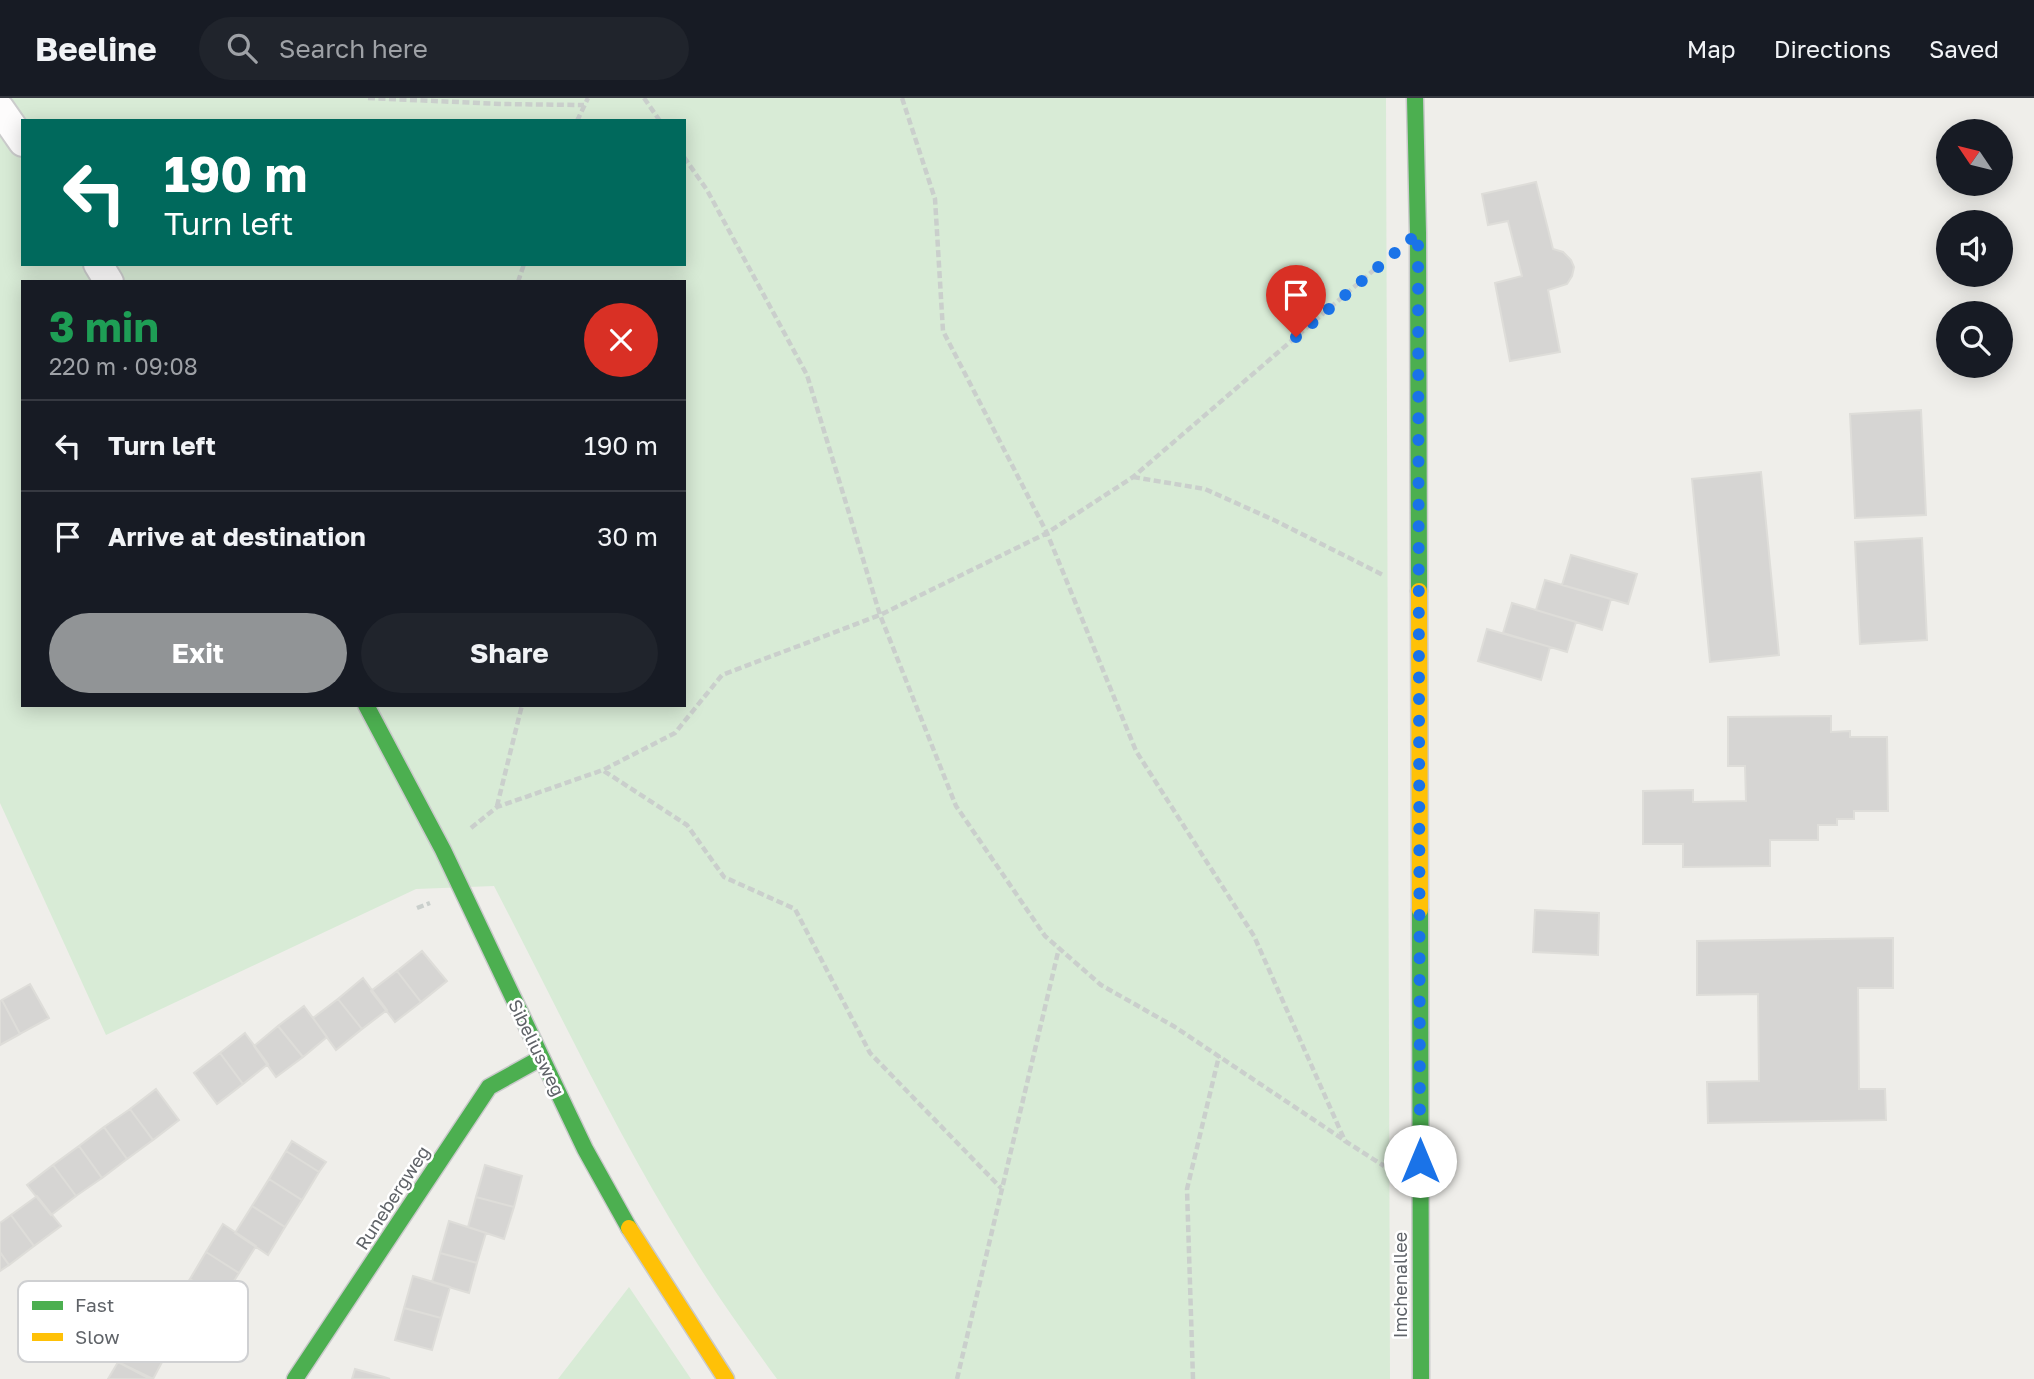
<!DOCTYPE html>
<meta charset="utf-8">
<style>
:root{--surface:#171b24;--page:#20242c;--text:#f1f3f6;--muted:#9ea1a6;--line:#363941;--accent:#919496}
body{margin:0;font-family:"Golos Text",sans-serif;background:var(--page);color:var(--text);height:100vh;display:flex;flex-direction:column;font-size:26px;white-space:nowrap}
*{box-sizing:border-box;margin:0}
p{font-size:23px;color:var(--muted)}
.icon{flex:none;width:38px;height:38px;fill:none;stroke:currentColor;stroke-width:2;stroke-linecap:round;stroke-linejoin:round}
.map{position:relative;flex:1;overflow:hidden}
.details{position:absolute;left:21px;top:182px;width:665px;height:427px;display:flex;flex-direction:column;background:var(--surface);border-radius:0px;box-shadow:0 4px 18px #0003}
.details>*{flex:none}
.guide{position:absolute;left:21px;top:21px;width:665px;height:147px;border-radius:0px;box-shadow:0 4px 18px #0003;background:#00695c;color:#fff;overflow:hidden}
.needle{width:46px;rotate:305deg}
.controls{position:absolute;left:1936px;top:21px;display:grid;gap:14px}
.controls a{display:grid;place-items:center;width:77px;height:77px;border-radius:50%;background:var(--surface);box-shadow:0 4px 18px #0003;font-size:35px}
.pin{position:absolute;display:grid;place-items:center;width:60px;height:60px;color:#fff;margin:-72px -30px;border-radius:50% 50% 50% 0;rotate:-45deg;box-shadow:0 0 7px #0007}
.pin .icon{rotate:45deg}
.me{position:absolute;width:77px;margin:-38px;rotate:0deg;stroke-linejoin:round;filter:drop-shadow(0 0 5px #0008)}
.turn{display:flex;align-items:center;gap:24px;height:147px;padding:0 28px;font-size:32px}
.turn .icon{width:91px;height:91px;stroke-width:2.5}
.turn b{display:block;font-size:49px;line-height:60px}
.round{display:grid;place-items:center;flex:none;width:74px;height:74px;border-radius:37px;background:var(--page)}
.head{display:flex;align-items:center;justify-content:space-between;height:119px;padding:0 28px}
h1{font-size:42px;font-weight:700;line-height:52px;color:#1e9e55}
.button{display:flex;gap:14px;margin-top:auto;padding:14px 28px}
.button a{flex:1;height:80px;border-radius:42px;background:var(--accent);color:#fff;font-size:28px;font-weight:700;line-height:80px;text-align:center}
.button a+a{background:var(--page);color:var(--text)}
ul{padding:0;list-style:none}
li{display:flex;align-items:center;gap:21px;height:91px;padding:0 28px;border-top:2px solid var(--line)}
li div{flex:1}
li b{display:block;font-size:26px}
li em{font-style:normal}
header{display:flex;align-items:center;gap:42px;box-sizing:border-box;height:98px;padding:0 35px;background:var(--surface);border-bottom:2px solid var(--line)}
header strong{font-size:33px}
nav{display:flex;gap:38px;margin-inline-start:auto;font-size:24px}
.search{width:490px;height:63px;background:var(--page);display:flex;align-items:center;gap:18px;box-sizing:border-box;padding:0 24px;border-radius:38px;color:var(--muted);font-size:26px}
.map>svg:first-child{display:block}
.green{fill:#d8ebd6;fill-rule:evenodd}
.building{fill:#d6d5d3;stroke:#deddd9;stroke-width:2}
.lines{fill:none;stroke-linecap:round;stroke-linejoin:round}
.street-casing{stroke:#cbcccc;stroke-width:32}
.fast-casing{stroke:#cacacb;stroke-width:19}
.slow-casing{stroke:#cacacb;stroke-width:19}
.path{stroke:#cacfcc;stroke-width:4.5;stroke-dasharray:7 3.5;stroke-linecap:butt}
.street{stroke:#fdfcfc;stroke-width:28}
.fast{stroke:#4caf50;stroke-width:16}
.slow{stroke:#ffc107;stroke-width:16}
.route{stroke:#1a73e8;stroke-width:12;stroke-dasharray:0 21.6}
.labels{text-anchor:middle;stroke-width:5;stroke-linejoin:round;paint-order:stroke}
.street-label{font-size:18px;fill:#5f6368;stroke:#fff}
.key{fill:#fff;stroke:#cfd0d2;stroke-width:2}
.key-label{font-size:19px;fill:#5f6368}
</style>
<header>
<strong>Beeline</strong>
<div class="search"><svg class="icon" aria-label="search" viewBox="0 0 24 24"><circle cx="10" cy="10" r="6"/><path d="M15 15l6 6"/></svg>Search here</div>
<nav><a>Map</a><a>Directions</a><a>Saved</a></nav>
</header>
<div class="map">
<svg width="2034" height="1281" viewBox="0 0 2034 1281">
<rect width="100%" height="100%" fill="#efeeea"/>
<!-- green -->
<path class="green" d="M0 0H1386L1390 1281H777C746 1238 715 1195 687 1149 615 1033 557 909 494 788L416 791 106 937 0 705ZM23 23H684V166H23ZM23 184H684V607H23Z
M629 1189 691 1281H558Z"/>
<!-- building -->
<path class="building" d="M1536 84 1553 151 1563 154 1571 162 1574 169 1572 178 1567 186 1548 192 1560 254 1510 263 1495 185 1522 178 1508 123 1488 127 1482 96Z
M1921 312 1926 417 1855 420 1850 316Z
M1761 374 1779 557 1710 564 1692 381Z
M1922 440 1927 542 1860 546 1855 444Z
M1571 457 1637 476 1628 506 1562 487Z
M1545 482 1611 501 1602 532 1536 512Z
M1512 505 1576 524 1567 554 1503 535Z
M1487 531 1550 549 1541 582 1478 563Z
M1831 618V634L1850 633V639H1887L1888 713H1854V721H1837V727H1818V742H1770V768L1683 769V746H1643V693L1693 692V704L1746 703 1745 668H1728V619Z
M1535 812 1599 815 1598 857 1533 854Z
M1893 840V890H1858L1859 991H1885L1886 1022 1708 1025 1707 984 1759 983 1758 896 1697 897V843Z
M422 853 447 883 421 904 397 873Z
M397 873 421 904 395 924 371 893Z
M363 880 387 912 362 931 338 901Z
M30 886 49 920 20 936 2 902Z
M338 901 362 931 336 952 313 920Z
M2 902 20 936 0 947V903Z
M304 908 327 939 303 959 278 928Z
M278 928 303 959 276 979 254 948Z
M245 935 268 966 243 986 220 955Z
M220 955 243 986 217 1006 194 975Z
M156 991 179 1022 153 1042 130 1011Z
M130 1011 153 1042 127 1061 104 1029Z
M104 1029 127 1061 102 1080 79 1048Z
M292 1043 326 1064 319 1074 286 1053Z
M79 1048 102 1080 76 1098 53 1067Z
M286 1053 319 1074 302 1102 269 1081Z
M53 1067 76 1098 51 1117 27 1087Z
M485 1067 522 1078 514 1109 476 1099Z
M269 1081 302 1102 285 1129 252 1108Z
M37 1098 61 1128 34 1148 11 1117Z
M476 1099 514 1109 504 1141 468 1129Z
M252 1108 285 1129 268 1157 235 1135Z
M11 1117 34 1148 9 1167 0 1154V1125Z
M449 1123 486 1135 477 1165 440 1155Z
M223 1126 256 1148 239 1175 206 1154Z
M0 1154 9 1167 0 1173Z
M206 1154 239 1175 222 1202 190 1181Z
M440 1155 477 1165 469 1195 432 1184Z
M413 1178 450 1189 441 1220 404 1210Z
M190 1181 222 1202 205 1230 172 1209Z
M404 1210 441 1220 432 1252 395 1242Z
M133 1235 168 1253 153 1281 118 1264Z
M118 1264 150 1281H108Z
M355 1271 384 1279 390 1281H352Z"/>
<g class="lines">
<defs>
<path id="street" d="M0 11 23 44
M98 166 109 184"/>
<path id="fast" d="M1415 0 1418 135 1419 493
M366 607 443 752 585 1051 629 1130
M1420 812 1421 1281
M295 1281 489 989 541 960"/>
<path id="slow" d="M1419 493 1420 812
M629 1130 726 1281"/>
</defs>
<!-- street casing -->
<use href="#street" class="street-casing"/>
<!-- fast casing -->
<use href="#fast" class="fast-casing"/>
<!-- slow casing -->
<use href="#slow" class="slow-casing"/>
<!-- path -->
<path class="path" d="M368 0 501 6 584 7
M644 0 660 23
M902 0 935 101 943 233 1047 435 1136 653 1254 838 1345 1043 1384 1068
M577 23 588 0
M684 59 707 92 807 277 880 517 956 708 1045 838 1101 887 1175 929 1344 1042
M518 184 524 166
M1133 379 1205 391 1276 423 1383 477
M604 673 687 727 724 779 795 811 870 955 1001 1090
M497 708 522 607
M471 730 497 709 603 672 675 635 722 577 880 517 1047 435 1133 379 1382 165
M417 810 430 805
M957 1281 1059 850
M1193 1281 1187 1091 1219 958"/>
<!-- street -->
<use href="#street" class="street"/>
<!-- fast -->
<use href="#fast" class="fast"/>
<!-- slow -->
<use href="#slow" class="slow"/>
</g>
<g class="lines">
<!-- route -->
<path class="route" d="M1296 239 1418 135 1420 1063"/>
</g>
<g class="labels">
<!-- street labels -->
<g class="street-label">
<text transform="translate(536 950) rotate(64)" y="6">Sibeliusweg</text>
<text transform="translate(393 1100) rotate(-57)" y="6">Runebergweg</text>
<text transform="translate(1401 1187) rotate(-90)" y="6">Imchenallee</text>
</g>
</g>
<!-- legend -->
<rect x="18" y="1183" width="230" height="81" rx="10" class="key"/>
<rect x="32" y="1203" width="31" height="9" fill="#4caf50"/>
<rect x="32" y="1235" width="31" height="8" fill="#ffc107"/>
<g class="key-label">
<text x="75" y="1214">Fast</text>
<text x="75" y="1246">Slow</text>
</g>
</svg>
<div class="controls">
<a><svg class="needle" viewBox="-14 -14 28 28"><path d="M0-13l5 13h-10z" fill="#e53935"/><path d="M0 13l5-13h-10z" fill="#9ea1a6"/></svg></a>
<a><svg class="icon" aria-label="sound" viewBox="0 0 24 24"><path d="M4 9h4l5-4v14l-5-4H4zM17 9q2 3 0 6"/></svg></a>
<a><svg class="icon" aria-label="search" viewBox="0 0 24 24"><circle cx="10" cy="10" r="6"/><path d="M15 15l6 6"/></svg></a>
</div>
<div class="pin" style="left:1296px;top:239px;background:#d93025"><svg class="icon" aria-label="arrive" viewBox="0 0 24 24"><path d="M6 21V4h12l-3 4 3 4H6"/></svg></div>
<svg class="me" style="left:1420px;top:1063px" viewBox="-20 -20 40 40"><circle r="19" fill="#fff"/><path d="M0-13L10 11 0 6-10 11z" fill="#1a73e8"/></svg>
<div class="guide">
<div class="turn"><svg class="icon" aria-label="left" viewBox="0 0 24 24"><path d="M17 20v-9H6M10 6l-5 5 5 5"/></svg><div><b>190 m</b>Turn left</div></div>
</div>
<section class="details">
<div class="head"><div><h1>3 min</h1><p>220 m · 09:08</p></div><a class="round" style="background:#d93025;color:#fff"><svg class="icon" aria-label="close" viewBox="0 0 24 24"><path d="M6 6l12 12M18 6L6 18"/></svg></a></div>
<ul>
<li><svg class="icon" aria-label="left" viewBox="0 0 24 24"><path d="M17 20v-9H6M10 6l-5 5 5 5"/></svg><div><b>Turn left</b></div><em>190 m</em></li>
<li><svg class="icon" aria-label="arrive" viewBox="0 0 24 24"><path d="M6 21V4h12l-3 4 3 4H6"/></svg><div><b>Arrive at destination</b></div><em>30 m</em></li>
</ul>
<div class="button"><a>Exit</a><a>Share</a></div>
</section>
</div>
